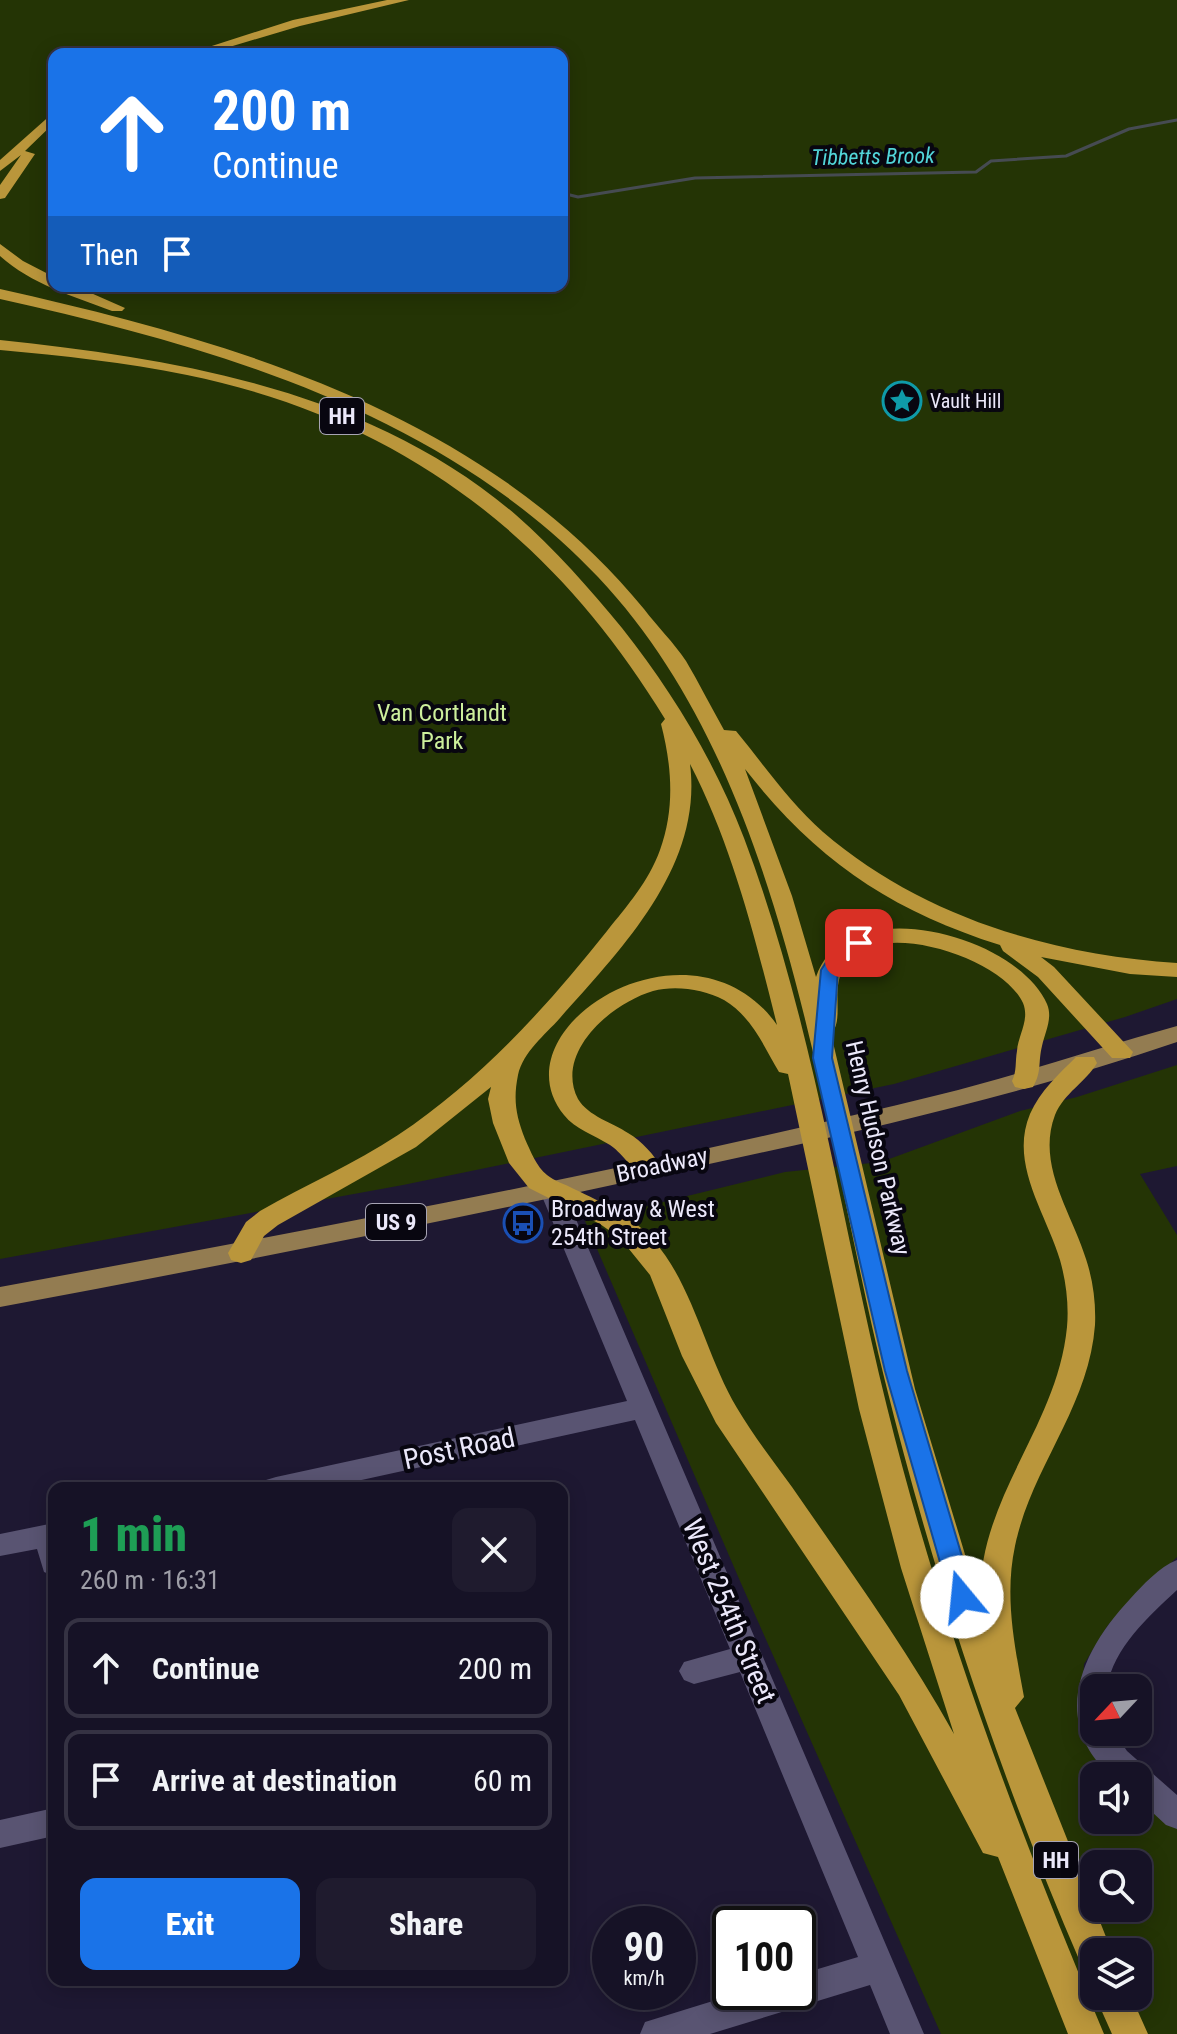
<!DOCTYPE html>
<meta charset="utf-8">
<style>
:root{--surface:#161226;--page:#1f1b2e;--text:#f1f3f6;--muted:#9e9ea7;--line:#353243;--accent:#1a73e8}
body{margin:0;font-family:"Roboto Condensed",sans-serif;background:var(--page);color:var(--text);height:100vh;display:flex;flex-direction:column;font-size:30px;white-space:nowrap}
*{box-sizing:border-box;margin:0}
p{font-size:26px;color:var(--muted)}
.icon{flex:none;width:44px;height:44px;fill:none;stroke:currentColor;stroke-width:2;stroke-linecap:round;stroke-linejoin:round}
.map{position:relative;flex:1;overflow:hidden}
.drawer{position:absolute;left:48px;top:1482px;width:520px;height:504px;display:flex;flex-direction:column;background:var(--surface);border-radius:16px;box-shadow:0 4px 20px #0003,0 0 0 2px var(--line)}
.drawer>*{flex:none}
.hud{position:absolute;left:48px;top:48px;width:520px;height:244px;border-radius:16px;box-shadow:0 4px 20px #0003,0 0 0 2px var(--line);background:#1a73e8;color:#fff;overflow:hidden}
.needle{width:52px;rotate:244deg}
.tools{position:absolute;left:1080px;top:1674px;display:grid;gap:16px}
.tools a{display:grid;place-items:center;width:72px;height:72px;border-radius:16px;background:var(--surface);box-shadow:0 4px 20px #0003,0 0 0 2px var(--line);font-size:40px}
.speed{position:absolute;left:592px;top:1906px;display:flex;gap:16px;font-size:40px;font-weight:700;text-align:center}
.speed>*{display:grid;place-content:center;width:104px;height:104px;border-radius:50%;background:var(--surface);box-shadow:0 4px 20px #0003,0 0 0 2px var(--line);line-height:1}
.speed small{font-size:20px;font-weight:400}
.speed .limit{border:4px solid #111;border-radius:12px;background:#fff;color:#111}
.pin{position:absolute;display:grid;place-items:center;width:68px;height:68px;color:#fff;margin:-34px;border-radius:16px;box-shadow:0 4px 12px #0006}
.me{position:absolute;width:88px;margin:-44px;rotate:343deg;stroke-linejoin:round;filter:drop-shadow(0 0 6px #0008)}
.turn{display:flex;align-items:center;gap:28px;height:168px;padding:0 32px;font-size:36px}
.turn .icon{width:104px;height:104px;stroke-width:2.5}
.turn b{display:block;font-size:56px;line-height:68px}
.then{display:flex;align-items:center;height:76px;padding:0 32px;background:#0003;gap:16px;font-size:30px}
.round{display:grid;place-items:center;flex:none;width:84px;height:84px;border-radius:16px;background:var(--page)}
.overview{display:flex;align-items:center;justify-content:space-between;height:136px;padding:0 32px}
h1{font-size:48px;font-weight:800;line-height:60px;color:#1e9e55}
.button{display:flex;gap:16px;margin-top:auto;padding:16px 32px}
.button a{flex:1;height:92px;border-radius:16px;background:var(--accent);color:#fff;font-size:32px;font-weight:800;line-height:92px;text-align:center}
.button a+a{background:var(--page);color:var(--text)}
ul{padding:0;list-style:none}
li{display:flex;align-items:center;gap:24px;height:100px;margin:0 16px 12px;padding:0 16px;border:4px solid var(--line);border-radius:16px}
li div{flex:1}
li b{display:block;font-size:30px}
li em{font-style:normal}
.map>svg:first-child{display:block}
.green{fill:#243405;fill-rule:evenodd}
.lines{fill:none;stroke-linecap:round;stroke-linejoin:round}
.stream{stroke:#464b52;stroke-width:3}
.minor{fill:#595472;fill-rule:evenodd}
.primary{fill:#937c51;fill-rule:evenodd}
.motorway{fill:#ba963b;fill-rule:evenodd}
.route{fill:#1a73e8;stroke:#114b97;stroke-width:2}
.labels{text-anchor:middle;stroke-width:8;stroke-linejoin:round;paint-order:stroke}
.far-poi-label{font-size:20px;fill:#ebe8fa;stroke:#080610;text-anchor:start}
.far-water-label{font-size:22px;font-style:italic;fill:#52d6da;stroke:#080610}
.shield{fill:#080610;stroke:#a7a4b4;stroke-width:2}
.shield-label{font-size:22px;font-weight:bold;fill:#ebe8fa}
.park-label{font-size:24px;fill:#cdef9c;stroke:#080610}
.street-label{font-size:24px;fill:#ebe8fa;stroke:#080610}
.poi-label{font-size:24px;fill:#ebe8fa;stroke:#080610;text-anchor:start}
.near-street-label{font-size:28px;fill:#ebe8fa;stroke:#080610}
</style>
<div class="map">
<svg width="1177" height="2034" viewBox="0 0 1177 2034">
<rect width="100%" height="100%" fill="#1e1832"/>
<!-- green -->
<path class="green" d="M0 0H1177V999L1125 1017 894 1084 403 1185 0 1259ZM54 54H562V286H54Z
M1177 1065V1166L1140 1174 1177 1235V1557L1108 1625 1084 1664 1081 1711 1121 1776H1094V1820H1138V1793L1177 1828V2034H941L740 1581 585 1221 785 1172 881 1162 1020 1111 1077 1097ZM1094 1864H1138V1908H1094ZM1094 1952H1138V1996H1094Z"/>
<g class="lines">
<!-- stream -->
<path class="stream" d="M562 193 578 197 695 178 976 172 991 161 1066 156 1129 129 1177 120"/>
<!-- minor -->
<path class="minor" d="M551 1181 559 1183 563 1189 924 2034H890L870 1985 710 2034H640L645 2022 742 1992H798V1975L858 1957 740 1672 694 1684 684 1680 679 1671 684 1662 730 1649 635 1420 325 1488H262L266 1480 276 1477 627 1401 539 1189 543 1183Z
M54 1523V1576L44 1572 37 1549 0 1556V1534Z
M1177 1560V1590C1149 1616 1113 1648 1107 1688H1094V1732H1114L1127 1751 1177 1795V1829L1166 1825 1138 1799V1776H1111C1049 1720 1082 1650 1130 1599 1143 1585 1159 1567 1177 1560Z
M54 1808V1836L0 1848V1820Z"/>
<!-- primary -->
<path class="primary" d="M1177 1026V1042C1006 1100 830 1138 654 1176 437 1223 219 1266 0 1307V1287C314 1229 628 1171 938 1095 1019 1075 1097 1048 1177 1026Z"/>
<!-- motorway -->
<path class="motorway" d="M387 0H409L300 26 206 54H187L293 20Z
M54 112V123L25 151 35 154 5 198 0 199V185L21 155 0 171V160Z
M0 244 23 261 54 277V286H75L125 308 122 311H112C73 296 31 284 0 256Z
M0 289C236 342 484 414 644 609 657 626 674 643 686 661 699 683 711 707 724 730L736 731C764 765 790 803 823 832 921 916 1050 955 1177 963V977L1130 974 1041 957 1054 967 1133 1052 1130 1058H1112L1038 977 1003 951 1000 945C890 910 816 860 745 769L792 896 816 977C846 889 1017 935 1047 1004 1053 1018 1045 1032 1042 1046 1038 1062 1042 1072 1033 1087L1024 1089 1015 1087 1012 1081C1017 1071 1015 1062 1017 1051 1018 1035 1030 1020 1023 1003 1004 961 899 925 859 952 822 976 848 1016 831 1034L915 1389 980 1604C977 1497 1057 1429 1067 1327 1069 1305 1066 1281 1060 1260 1046 1213 1009 1164 1030 1114 1040 1091 1059 1074 1076 1057H1094L1097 1063C1086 1082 1064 1093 1055 1115 1036 1165 1072 1213 1086 1259 1093 1280 1096 1303 1095 1325 1089 1407 1031 1468 1015 1546 1004 1597 1015 1648 1024 1697L1015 1708 1112 1952H1094V1969L1081 1964C1000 1777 934 1579 885 1381 820 1120 789 779 598 577 441 412 215 347 0 299Z
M0 340C182 359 372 392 516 515 555 549 589 588 622 628 672 691 715 762 744 838 813 1021 840 1217 887 1407 940 1622 1018 1830 1104 2034H1068L998 1857 983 1853 899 1695 716 1423 682 1356 650 1275 620 1238 600 1224 529 1188 509 1163 493 1123 488 1099 491 1087 416 1147 278 1225 264 1236 251 1260 241 1263 231 1260 228 1253 246 1222 260 1211C305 1185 354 1164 398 1135 480 1080 546 1008 607 931 627 906 649 881 660 850 675 809 672 766 661 724L665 719C554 536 399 418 187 375 125 362 63 356 0 350ZM690 764C732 845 755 937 777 1025 692 905 493 1027 564 1115 575 1129 594 1135 610 1145 627 1156 635 1181 658 1174L662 1168C654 1155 642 1141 628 1133 613 1123 588 1116 578 1099 554 1052 612 1003 653 991 675 985 703 989 724 1000 752 1017 763 1045 779 1072L788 1074 859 1409 901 1568 954 1734C906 1648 848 1568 792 1487 773 1461 753 1435 737 1408 706 1356 693 1285 654 1241 632 1215 603 1203 574 1189 565 1184 554 1181 547 1175 536 1166 531 1152 525 1139 516 1116 513 1100 518 1075 523 1052 545 1035 560 1018 623 947 703 866 690 764Z
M1095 1996H1131L1148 2034H1112Z"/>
</g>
<!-- route -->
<path class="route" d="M859 938 868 943 847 958 838 970 832 1058 907 1371 974 1597 971 1604 962 1607 954 1604 950 1597 885 1371 813 1058 821 970 834 950Z"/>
<!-- icons -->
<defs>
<symbol id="sight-ring" viewBox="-11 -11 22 22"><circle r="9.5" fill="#080610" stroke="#0f9aa8" stroke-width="1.5"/><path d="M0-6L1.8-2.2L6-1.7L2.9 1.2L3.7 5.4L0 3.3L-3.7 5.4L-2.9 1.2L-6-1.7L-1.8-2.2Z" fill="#0f9aa8"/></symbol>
<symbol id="bus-ring" viewBox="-11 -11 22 22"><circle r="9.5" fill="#080610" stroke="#1a4fb4" stroke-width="1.5"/><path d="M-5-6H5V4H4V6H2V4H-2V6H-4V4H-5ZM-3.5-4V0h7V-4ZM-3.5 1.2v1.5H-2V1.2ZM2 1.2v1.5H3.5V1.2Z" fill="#1a4fb4"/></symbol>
</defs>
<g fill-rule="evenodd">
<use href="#sight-ring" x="880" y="379" width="44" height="44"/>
<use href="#bus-ring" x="501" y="1201" width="44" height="44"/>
</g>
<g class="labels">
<!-- far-poi labels -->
<g class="far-poi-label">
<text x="930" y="408">Vault Hill</text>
</g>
<!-- far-water labels -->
<g class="far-water-label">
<text transform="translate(873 156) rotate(-1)" y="8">Tibbetts Brook</text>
</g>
<!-- shield labels -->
<g class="shield">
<rect x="320" y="398" width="44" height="36" rx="6"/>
<rect x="366" y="1204" width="60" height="36" rx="6"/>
<rect x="1034" y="1842" width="44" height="36" rx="6"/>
</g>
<g class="shield-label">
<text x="342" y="424">HH</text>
<text x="396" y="1230">US 9</text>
<text x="1056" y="1868">HH</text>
</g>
<!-- park labels -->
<g class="park-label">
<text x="442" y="721">Van Cortlandt<tspan x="442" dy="28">Park</tspan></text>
</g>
<!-- street labels -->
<g class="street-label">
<text transform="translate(878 1148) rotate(77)" y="8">Henry Hudson Parkway</text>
<text transform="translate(662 1165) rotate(-12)" y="8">Broadway</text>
</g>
<!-- poi labels -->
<g class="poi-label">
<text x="551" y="1217">Broadway &amp; West<tspan x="551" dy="28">254th Street</tspan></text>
</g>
<!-- near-street labels -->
<g class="near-street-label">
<text transform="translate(459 1448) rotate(-12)" y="10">Post Road</text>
<text transform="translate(730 1611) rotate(67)" y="10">West 254th Street</text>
</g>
</g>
</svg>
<div class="tools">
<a><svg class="needle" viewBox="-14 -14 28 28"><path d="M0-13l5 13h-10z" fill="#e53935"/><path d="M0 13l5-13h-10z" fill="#9e9ea7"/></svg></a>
<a><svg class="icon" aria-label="sound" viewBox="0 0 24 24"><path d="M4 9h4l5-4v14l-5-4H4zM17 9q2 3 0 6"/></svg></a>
<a><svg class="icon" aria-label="search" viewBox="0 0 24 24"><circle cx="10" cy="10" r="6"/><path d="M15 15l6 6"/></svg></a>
<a><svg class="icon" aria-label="layers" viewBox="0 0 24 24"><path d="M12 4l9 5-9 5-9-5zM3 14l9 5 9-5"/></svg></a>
</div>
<div class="speed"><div>90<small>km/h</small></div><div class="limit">100</div></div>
<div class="pin" style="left:859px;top:943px;background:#d93025"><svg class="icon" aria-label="arrive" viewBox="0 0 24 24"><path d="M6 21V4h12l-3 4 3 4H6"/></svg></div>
<svg class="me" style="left:962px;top:1597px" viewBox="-20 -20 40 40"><circle r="19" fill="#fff"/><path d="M0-13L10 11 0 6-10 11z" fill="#1a73e8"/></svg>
<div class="hud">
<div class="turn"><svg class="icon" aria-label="ahead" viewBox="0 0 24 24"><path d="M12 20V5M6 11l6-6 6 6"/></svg><div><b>200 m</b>Continue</div></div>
<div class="then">Then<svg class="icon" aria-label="arrive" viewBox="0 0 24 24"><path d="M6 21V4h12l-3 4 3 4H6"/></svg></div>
</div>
<section class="drawer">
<div class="overview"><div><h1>1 min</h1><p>260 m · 16:31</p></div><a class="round"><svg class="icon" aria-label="close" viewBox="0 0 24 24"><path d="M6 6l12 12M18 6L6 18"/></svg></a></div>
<ul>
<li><svg class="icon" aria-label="ahead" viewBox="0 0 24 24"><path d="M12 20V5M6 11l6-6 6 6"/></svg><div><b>Continue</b></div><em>200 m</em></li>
<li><svg class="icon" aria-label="arrive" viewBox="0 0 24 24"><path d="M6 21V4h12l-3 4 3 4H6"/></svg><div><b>Arrive at destination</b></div><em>60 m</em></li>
</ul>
<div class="button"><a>Exit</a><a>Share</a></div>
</section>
</div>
